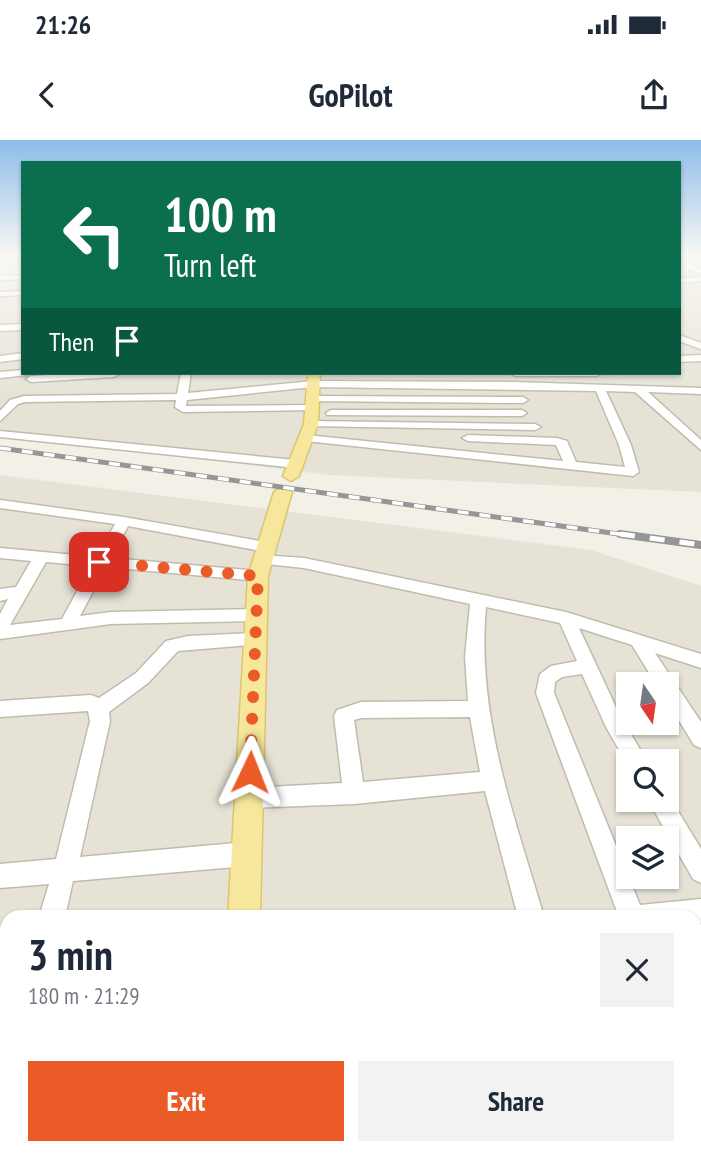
<!DOCTYPE html>
<meta charset="utf-8">
<style>
:root{--surface:#fff;--page:#f2f2f3;--text:#1f2937;--muted:#747a83;--accent:#ea5b27}
body{margin:0;font-family:"PT Sans Narrow",sans-serif;background:var(--page);color:var(--text);height:100vh;display:flex;flex-direction:column;font-size:26px;white-space:nowrap}
*{box-sizing:border-box;margin:0}
p{font-size:23px;color:var(--muted)}
.icon{flex:none;width:38px;height:38px;fill:none;stroke:currentColor;stroke-width:2;stroke-linecap:round;stroke-linejoin:round}
.map{position:relative;flex:1;overflow:hidden}
.sheet{position:absolute;left:0px;top:770px;width:702px;height:245px;display:flex;flex-direction:column;background:var(--surface);border-radius:21px 21px 0 0;box-shadow:0 2px 5px #0004}
.sheet>*{flex:none}
.banner{position:absolute;left:21px;top:21px;width:660px;height:214px;border-radius:0px;box-shadow:0 2px 5px #0004;background:#0b6e4f;color:#fff;overflow:hidden}
.needle{width:46px;rotate:167deg}
.buttons{position:absolute;left:616px;top:532px;display:grid;gap:14px}
.buttons a{display:grid;place-items:center;width:63px;height:63px;border-radius:0px;background:var(--surface);box-shadow:0 2px 5px #0004;font-size:35px}
.pin{position:absolute;display:grid;place-items:center;width:60px;height:60px;color:#fff;margin:-30px;border-radius:14px;box-shadow:0 4px 10px #0006}
.me{position:absolute;width:77px;margin:-38px;rotate:2deg;stroke-linejoin:round;filter:drop-shadow(0 0 5px #0008)}
.turn{display:flex;align-items:center;gap:24px;height:147px;padding:0 28px;font-size:32px}
.turn .icon{width:91px;height:91px;stroke-width:2.5}
.turn b{display:block;font-size:49px;line-height:60px}
.then{display:flex;align-items:center;height:66px;padding:0 28px;background:#0003;gap:14px;font-size:26px}
.round{display:grid;place-items:center;flex:none;width:74px;height:74px;border-radius:0px;background:var(--page)}
.head{display:flex;align-items:center;justify-content:space-between;height:119px;padding:0 28px}
h1{font-size:42px;font-weight:700;line-height:52px}
.button{display:flex;gap:14px;margin-top:auto;padding:14px 28px}
.button a{flex:1;height:80px;border-radius:0px;background:var(--accent);color:#fff;font-size:28px;font-weight:700;line-height:80px;text-align:center}
.button a+a{background:var(--page);color:var(--text)}
.status{display:flex;justify-content:space-between;align-items:center;height:49px;padding:0 35px;background:var(--surface);direction:ltr}
.status svg{height:19px;fill:currentColor}
header{display:flex;justify-content:space-between;align-items:center;height:91px;padding:0 28px;background:var(--surface);font-size:32px;font-weight:700}
.map>svg:first-child{display:block}
.residential{fill:#e6e3d6;fill-rule:evenodd}
.lines{fill:none;stroke-linecap:round;stroke-linejoin:round}
.minor-casing{stroke:#c0bcad;stroke-width:3}
.major-casing{stroke:#dac66d;stroke-width:3}
.minor{fill:#fff;fill-rule:evenodd}
.major{fill:#f6e79c;fill-rule:evenodd}
.rail-far1-casing{stroke:#969696;stroke-width:5}
.rail-casing{stroke:#969696;stroke-width:8}
.rail-far1{stroke:#fff;stroke-width:3.5;stroke-dasharray:11;stroke-linecap:butt}
.rail{stroke:#fff;stroke-width:5;stroke-dasharray:15;stroke-linecap:butt}
.route{stroke:#ea5b27;stroke-width:12;stroke-dasharray:0 21.6}
</style>
<div class="status"><b>21:26</b><svg viewBox="0 0 49 12"><path d="M0 12V9h3v3zM5 12V6h3v6zM10 12V3h3v9zM15 12V0h3v12zM26 1h20v11H26zM47 4h2v5h-2z"/></svg></div>
<header><svg class="icon" aria-label="back" viewBox="0 0 24 24"><path d="M15 5l-7 7 7 7"/></svg>GoPilot<svg class="icon" aria-label="share" viewBox="0 0 24 24"><path d="M12 15V3M7 8l5-5 5 5M5 13v7h14v-7"/></svg></header>
<div class="map">
<svg width="701" height="1015" viewBox="0 0 701 1015">
<rect width="100%" height="100%" fill="#f2f0e7"/>
<!-- residential -->
<path class="residential" d="M0 115H23V233H679V115H701V352L328 335 0 293Z
M0 335 591 410 701 446V1015H0ZM628 544H667V583H628ZM628 621H667V660H628ZM628 698H667V737H628ZM7 777H695V1008H7Z"/>
<g class="lines">
<defs>
<path id="minor" d="M679 119 701 129V134L679 124Z
M23 121V125L0 126V122Z
M23 135V139L0 140V136Z
M701 137V141L679 143V139Z
M23 151V155L0 156V152Z
M23 184V190L0 191V185Z
M679 195 701 203V209L679 201Z
M23 213V219L0 222V216Z
M701 215V221L679 222V216Z
M23 230V233H29L27 235 0 238V232Z
M86 233 119 234 114 237 31 242 26 239 31 236Z
M181 233H191L188 253 313 241 514 242 701 248V254L648 252 701 300V310L635 252 606 251 631 305 639 332 633 336 306 301 300 298 306 295 563 321 556 305 468 301 462 298 468 295 557 298 567 301 576 322 625 327 619 305 596 251 313 247 187 260 186 266 317 265V269L313 270 183 272 175 267 176 260 25 262 18 264 0 281V271L10 260 24 256 177 254Z
M510 233H602L597 236H515Z
M313 256 523 257 528 260 523 263 309 261 308 259Z
M331 270H522L527 273 522 276 327 275 326 273Z
M311 281 535 284 541 287 535 290 307 286V282Z
M0 291 296 320 302 324 296 328 0 297Z
M0 360 124 377 266 402 273 407 266 412 128 386 111 418 258 431 266 436 258 441 106 427 80 476 111 472 256 469 264 475 256 481 111 484 0 499V474L8 459 0 461V449L16 447 31 421 0 418V408L97 417 115 384 0 368ZM46 422 91 426 62 479 10 485Z
M262 415 304 418 566 472 701 514V528L655 513 701 582V608L694 605 667 561V544H656L632 505 579 488 620 576 647 621H628V625L606 587 582 534 562 537 555 542 554 553 640 765 701 759V783L695 784V777H619L536 553 540 534 551 526 577 521 560 483 486 467C476 575 514 675 544 777H518L485 651 354 664 249 668 241 665 238 658 241 651 249 648 342 643 334 576 337 570 361 562 468 561 465 517 470 464 304 428 257 423 254 420ZM470 577 480 632 363 642 354 580 361 578Z
M255 493 261 494 264 499 261 504 178 511 148 543 109 572 110 581 80 717 247 702 255 706 259 714 255 722 247 726 73 741 65 777H39L49 744 0 748V724L56 719 90 581 88 571 0 577V561L91 555 99 558 136 533 166 501 188 496Z
M667 653 701 709V743L693 739 648 660H667Z
M695 910 701 913V955L695 952Z
M7 933V986L0 989V936Z
M584 1008H616L618 1015H586Z"/>
<path id="major" d="M308 233H320L318 284 299 336 291 341 283 336 304 284Z
M283 347 292 352 268 436 260 777H228L248 436 274 352Z
M214 1008H256L255 1015H213Z"/>
</defs>
<!-- minor casing -->
<use href="#minor" class="minor-casing"/>
<!-- major casing -->
<use href="#major" class="major-casing"/>
<!-- minor -->
<use href="#minor" class="minor"/>
<!-- major -->
<use href="#major" class="major"/>
<defs>
<path id="rail-far1" d="M0 308 633 396"/>
<path id="rail" d="M620 394 701 405"/>
</defs>
<!-- rail-far1 casing -->
<use href="#rail-far1" class="rail-far1-casing"/>
<!-- rail casing -->
<use href="#rail" class="rail-casing"/>
<!-- rail-far1 -->
<use href="#rail-far1" class="rail-far1"/>
<!-- rail -->
<use href="#rail" class="rail"/>
</g>
<!-- sky -->
<linearGradient id="sky" x2="0" y2="1"><stop stop-color="#8ebce9"/><stop offset="0.45" stop-color="#f9f8f4"/><stop offset="1" stop-color="#f9f8f4" stop-opacity="0"/></linearGradient>
<rect width="701" height="257" fill="url(#sky)"/>
<g class="lines">
<!-- route -->
<path class="route" d="M99 422 258 436 250 632"/>
</g>
</svg>
<div class="buttons">
<a><svg class="needle" viewBox="-14 -14 28 28"><path d="M0-13l5 13h-10z" fill="#e53935"/><path d="M0 13l5-13h-10z" fill="#747a83"/></svg></a>
<a><svg class="icon" aria-label="search" viewBox="0 0 24 24"><circle cx="10" cy="10" r="6"/><path d="M15 15l6 6"/></svg></a>
<a><svg class="icon" aria-label="layers" viewBox="0 0 24 24"><path d="M12 4l9 5-9 5-9-5zM3 14l9 5 9-5"/></svg></a>
</div>
<div class="pin" style="left:99px;top:422px;background:#d93025"><svg class="icon" aria-label="arrive" viewBox="0 0 24 24"><path d="M6 21V4h12l-3 4 3 4H6"/></svg></div>
<svg class="me" style="left:250px;top:632px" viewBox="-20 -20 40 40"><path d="M0-17L14 15 0 8-14 15z" fill="#ea5b27" stroke="#fff" stroke-width="4"/></svg>
<div class="banner">
<div class="turn"><svg class="icon" aria-label="left" viewBox="0 0 24 24"><path d="M17 20v-9H6M10 6l-5 5 5 5"/></svg><div><b>100 m</b>Turn left</div></div>
<div class="then">Then<svg class="icon" aria-label="arrive" viewBox="0 0 24 24"><path d="M6 21V4h12l-3 4 3 4H6"/></svg></div>
</div>
<section class="sheet">
<div class="head"><div><h1>3 min</h1><p>180 m · 21:29</p></div><a class="round"><svg class="icon" aria-label="close" viewBox="0 0 24 24"><path d="M6 6l12 12M18 6L6 18"/></svg></a></div>
<div class="button"><a>Exit</a><a>Share</a></div>
</section>
</div>
